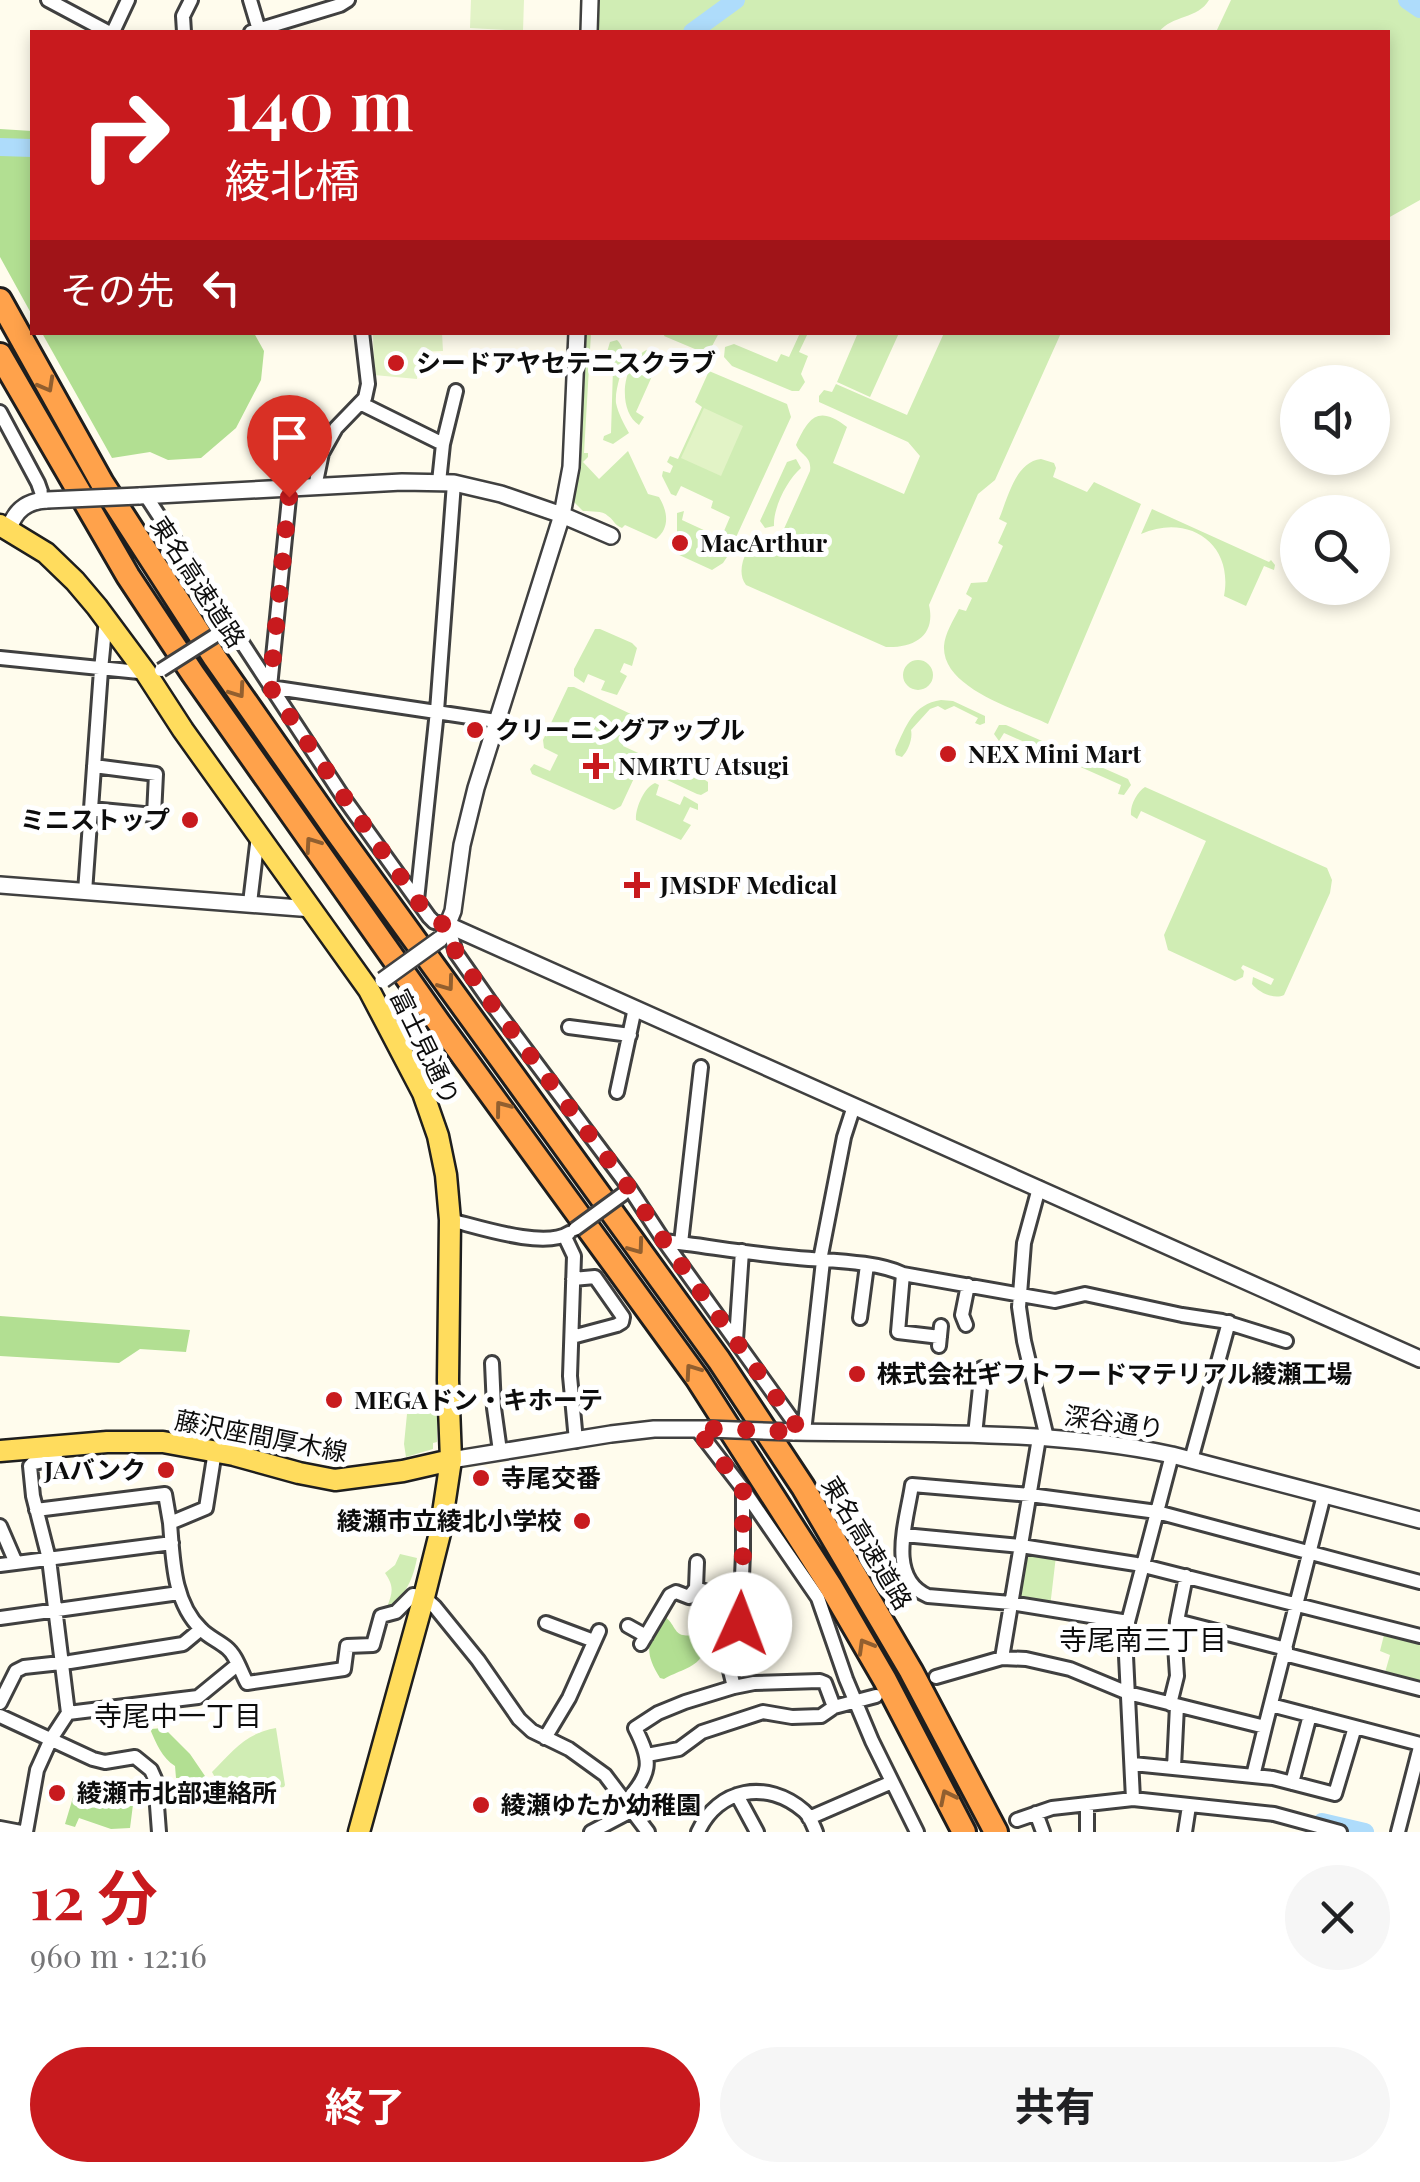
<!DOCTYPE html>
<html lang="ja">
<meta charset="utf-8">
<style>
:root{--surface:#fff;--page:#f6f6f6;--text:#202124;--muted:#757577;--accent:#c81a1e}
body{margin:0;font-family:"Playfair Display","Noto Sans JP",serif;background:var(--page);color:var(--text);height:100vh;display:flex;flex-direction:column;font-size:38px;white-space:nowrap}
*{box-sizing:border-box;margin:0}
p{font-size:32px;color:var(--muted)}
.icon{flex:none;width:55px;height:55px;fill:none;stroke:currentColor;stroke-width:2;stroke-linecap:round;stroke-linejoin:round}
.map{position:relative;height:1832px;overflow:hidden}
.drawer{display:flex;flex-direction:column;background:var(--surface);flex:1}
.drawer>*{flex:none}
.banner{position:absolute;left:30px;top:30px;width:1360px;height:305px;border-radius:0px;box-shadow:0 5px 15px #0003;background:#c81a1e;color:#fff;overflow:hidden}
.buttons{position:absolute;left:1280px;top:365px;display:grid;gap:20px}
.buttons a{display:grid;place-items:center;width:110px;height:110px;border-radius:50%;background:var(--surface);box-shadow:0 5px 15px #0003;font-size:50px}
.pin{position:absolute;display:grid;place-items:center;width:85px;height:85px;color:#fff;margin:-102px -42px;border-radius:50% 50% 50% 0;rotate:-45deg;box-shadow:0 0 10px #0007}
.pin .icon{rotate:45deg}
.me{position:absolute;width:110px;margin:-55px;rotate:2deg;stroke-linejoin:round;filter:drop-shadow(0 0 8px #0008)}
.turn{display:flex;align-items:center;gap:35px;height:210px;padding:0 30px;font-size:45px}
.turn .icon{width:130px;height:130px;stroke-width:2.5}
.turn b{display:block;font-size:70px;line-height:85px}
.then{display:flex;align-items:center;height:95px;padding:0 30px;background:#0003;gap:20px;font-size:38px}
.round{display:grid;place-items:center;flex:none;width:105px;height:105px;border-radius:52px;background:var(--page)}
.summary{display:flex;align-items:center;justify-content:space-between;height:170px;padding:0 30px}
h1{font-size:60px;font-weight:700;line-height:75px;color:var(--accent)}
.primary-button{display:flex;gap:20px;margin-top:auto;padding:20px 30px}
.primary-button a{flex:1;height:115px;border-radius:60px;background:var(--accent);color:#fff;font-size:40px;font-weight:700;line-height:115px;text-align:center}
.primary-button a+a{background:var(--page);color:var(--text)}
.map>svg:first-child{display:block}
.green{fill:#d0edb4}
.forest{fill:#b2df92}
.pitch{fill:#e2f3c6}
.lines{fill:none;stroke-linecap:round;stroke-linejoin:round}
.river{stroke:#aedcfb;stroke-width:18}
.minor-casing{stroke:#404040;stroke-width:18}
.tertiary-casing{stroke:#404040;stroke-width:20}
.primary-casing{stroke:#1e1e1e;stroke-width:25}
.motorway-casing{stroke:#1e1e1e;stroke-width:28}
.minor{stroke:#fff;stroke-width:12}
.tertiary{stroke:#fff;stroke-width:15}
.primary{stroke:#ffdc5d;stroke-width:20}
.motorway{stroke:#ffa24b;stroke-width:22}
.minor-bridge-casing{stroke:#404040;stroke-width:18;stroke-linecap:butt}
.tertiary-bridge-casing{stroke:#404040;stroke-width:20;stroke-linecap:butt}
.minor-bridge{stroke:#fff;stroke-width:12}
.tertiary-bridge{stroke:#fff;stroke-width:15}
.oneway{stroke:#925f2f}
.route{stroke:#c81a1e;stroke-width:18;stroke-dasharray:0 32.4}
.poi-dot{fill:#c81a1e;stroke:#fff;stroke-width:4}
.labels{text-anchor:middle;stroke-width:10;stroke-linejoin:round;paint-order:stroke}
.poi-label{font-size:25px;font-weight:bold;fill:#0d0d0d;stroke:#fff;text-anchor:start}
.street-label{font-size:25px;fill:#0d0d0d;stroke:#fff}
.neighbourhood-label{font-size:28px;fill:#0d0d0d;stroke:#fff}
</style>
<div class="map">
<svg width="1420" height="1832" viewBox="0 0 1420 1832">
<rect width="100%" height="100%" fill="#fffced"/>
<!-- green -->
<path class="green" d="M596 0H1209C1198 19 1172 15 1159 32H595Z
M1231 0H1420V200L1388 218V32H1216Z
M584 333H591L584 453H588V457L583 462 599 479 628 451 648 494 659 497C668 512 670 528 656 539L625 525 622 528C614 525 615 521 608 516 602 510 591 512 583 511L573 501Z
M665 333V332L719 333 711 348 702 352 664 336Z
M800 333H808L799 352 808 356 801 374 805 382 799 391H792L732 366 724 357 725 347 734 344 777 362 781 354 789 357Z
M852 333H899L870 397 837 382 857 335Z
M944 333H1061L995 480 978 494 929 605C936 635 915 648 886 647L746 585C735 571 746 547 759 537L769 541 766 548 774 551 810 471C812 456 801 456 796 445 809 417 818 405 847 427L833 463 904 494 920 456 908 442 819 402V396L824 390 832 392 836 384 907 415Z
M617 340C633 356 614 381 616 403 618 413 624 424 629 433L613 444 603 440 604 436 611 433 613 368H606L607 352 610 342Z
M652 348 668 354 669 359 661 356 636 412 644 417 639 425C615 409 623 355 652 348Z
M709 371 787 404 791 417 727 557 723 563 712 570 677 554V513L684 511 682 520 721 538 730 517 711 508 713 501 681 486 676 496 671 494 662 476 663 471 670 473 673 466 667 462 670 456 678 459 702 407 695 402Z
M796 459 801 468C787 480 773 508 774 526L765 528 760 521 787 462Z
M1041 459 1054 463 1056 468 1053 477 1087 492 1094 482 1141 504 1048 724C1016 709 942 688 944 646 945 633 953 621 959 609L966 611 972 598 966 594 971 583 987 582 1003 546 998 543 1007 523 999 519C1008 498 1015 462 1041 459Z
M1152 509 1269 562 1271 560 1275 565 1274 570 1264 566 1246 606 1224 596C1234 543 1188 513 1141 534Z
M595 629H600L632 643 637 648 632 666 624 663 620 672 627 676 617 695 601 690 605 681 588 674 584 683 574 676V669Z
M903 675a15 15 0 1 1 30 0a15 15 0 1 1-30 0Z
M568 687H574L635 716 636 724 631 730 623 746 647 757 657 758 702 778 708 782V791L701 795 697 794 650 772H641L635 776 621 806 614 810 532 774 530 769 534 764 550 771 558 755 544 748 543 740Z
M941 700 953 701 985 716V723L980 725 975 723 978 718 954 706 945 710 938 706 930 709 911 730C913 739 908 751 902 757L896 755 895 750C906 726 913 704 941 700Z
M999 725H1006L1128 779 1131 785 1124 795 1118 794 1121 785 1004 733 999 741 994 734Z
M655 783 659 785 656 795 680 805 684 796 698 804V810L690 807 683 821 691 825 681 840 636 820C635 809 644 787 655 783Z
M1145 787 1327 868 1332 880 1330 893 1284 995C1274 1000 1258 992 1252 984L1253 977 1271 985 1274 979 1243 965 1241 968 1244 971 1243 977 1235 981 1168 950 1164 935 1206 841 1141 811 1137 819 1131 815C1130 805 1137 792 1145 787Z
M437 1410V1442L433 1443V1449L406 1457 404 1444 407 1414Z
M1029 1552 1056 1556 1050 1607 1019 1601 1017 1596 1025 1555Z
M400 1554 417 1558C413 1580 406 1593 390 1608L387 1607C393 1592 394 1586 385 1573L395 1565Z
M1385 1631 1420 1641V1685L1384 1676 1390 1655 1380 1651Z
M276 1728 285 1785 284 1787 228 1796 224 1794 212 1772C234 1750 244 1734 276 1728Z"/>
<!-- forest -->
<path class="forest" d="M0 129 32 131V315L0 257Z
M42 333H254L264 351 261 380 236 428 201 458 168 460 150 452 112 458Z
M0 1316 190 1330 186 1352 140 1349 119 1363 0 1356Z
M662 1615C674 1621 674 1634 683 1635 687 1636 691 1635 695 1636L698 1640 701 1657C695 1668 675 1672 664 1679L660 1678C643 1650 648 1643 662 1615Z
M164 1728 190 1754 205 1776 200 1782 194 1777 190 1780 192 1793 186 1798 180 1778H176L175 1766C162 1758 156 1743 150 1729Z
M77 1784 105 1789H135L130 1828 111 1829 79 1818 75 1827 65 1824Z"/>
<!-- pitch -->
<path class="pitch" d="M471 0H524L523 31 470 28Z
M373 333H442L443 351 419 352 417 379 374 375Z
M704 408 743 426 721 476 681 458Z"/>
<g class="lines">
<!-- river -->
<path class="river" d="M1407 0 1420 9
M692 32 736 0
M0 147 32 148
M1322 1822 1365 1832"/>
<defs>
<path id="minor" d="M48 0 108 32
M250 0 259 30
M113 32 128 0
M184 32 183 16 191 0
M251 32 340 5 348 0
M360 403 443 444
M0 412 38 483 44 500
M439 482 443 444 456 391
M315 487 322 453 336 428 365 398 368 384 362 332
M146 496 345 800 429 917 434 922 448 925 456 953 491 1003 630 1189 664 1241 801 1432
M0 658 149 673
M270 687 496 721
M270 687 290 488
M91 809 154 815 156 774 94 766
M85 892 101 670 105 629 108 622
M417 900 437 711 454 483
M250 903 258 836
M569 1027 630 1035
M617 1092 635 1008
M1039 1188 1024 1243 1019 1307 1024 1341 1047 1438
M450 1220C479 1227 544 1249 569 1233
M565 1237 574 1256 570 1376 576 1441
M664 1241C706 1246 746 1253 788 1257 820 1261 874 1260 903 1274L1055 1301 1085 1294 1182 1315 1222 1321 1286 1341
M681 1243 701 1067
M903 1274 898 1332 940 1337
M860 1318 867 1265
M966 1325 962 1315 968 1285
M572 1337 617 1325 622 1322 623 1317 595 1277 573 1279
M736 1340 742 1251
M939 1346 941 1326
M492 1363 494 1408 500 1451
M696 1428 743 1489 818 1598 846 1679 872 1741 917 1832
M804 1432 823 1261 821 1255 844 1137 854 1106
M975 1435 982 1368 992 1369
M215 1451 206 1508 170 1523C173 1559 173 1602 201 1629 208 1637 219 1641 227 1648 236 1655 241 1672 247 1683L344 1669 347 1646 373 1645 381 1616 396 1612 413 1595 424 1597 435 1607 478 1660 519 1719 532 1731 569 1749 605 1775 648 1832
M1191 1460 1229 1322
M36 1510 165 1494 170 1523
M0 1526 16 1563
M904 1535 1021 1546 1136 1564 1420 1636
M697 1562 696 1588 707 1592 709 1597 698 1628 749 1624
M0 1565 172 1543
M0 1618 179 1593
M1177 1621 1286 1649
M1128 1622 1011 1603 928 1596C886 1578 907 1520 912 1485L1030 1495 1157 1512 1420 1582
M546 1623 594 1641
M740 1624 743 1553V1492
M628 1626 646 1636
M719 1626 734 1687
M641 1644 670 1595 676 1592 689 1597 696 1588
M1284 1654 1420 1689
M1002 1658 1039 1438
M936 1677 1002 1658 1026 1659 1070 1669 1128 1693 1265 1727 1324 1495
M0 1703 16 1671 24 1667 70 1662 183 1644 201 1629
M1170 1704 1177 1676 1175 1645 1177 1621 1186 1576
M1271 1705 1420 1744
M68 1713 198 1697 237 1665
M0 1716 93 1759 105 1762 135 1757 151 1770 155 1779 159 1832
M545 1738 569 1698 599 1631
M647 1755 679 1749 702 1732 763 1712 792 1717 821 1716 834 1707
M1133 1764 1273 1778 1335 1794 1355 1727
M1174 1767 1177 1706
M1253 1776 1265 1727
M1292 1783 1310 1715
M737 1795 757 1832
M1133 1799 1126 1656 1128 1622 1172 1455
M625 1803C651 1773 653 1763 635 1728L658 1713 685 1702 734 1687 754 1683 820 1681 825 1683 834 1707 876 1696
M1087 1804V1832
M1036 1813 1043 1832
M809 1818 892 1782
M1017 1820 1052 1808 1133 1799 1274 1814 1340 1832
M0 1828 21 1832
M26 1832 37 1770 51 1739 68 1713 49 1559 33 1496 30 1466 33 1463C47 1460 58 1461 59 1445
M591 1832 631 1811
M698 1832C718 1788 767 1779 804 1811 810 1816 813 1825 816 1832
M1185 1832 1189 1806
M1398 1832 1420 1747"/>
<path id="tertiary" d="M589 32 590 0
M139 496 402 482 454 483 501 494 562 515 611 536
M9 529C15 510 27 501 47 500
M0 885 313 909
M448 925 1420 1359
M445 931 453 911 462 845 476 788 562 515 571 467 577 332
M793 1432C919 1434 1048 1429 1172 1455L1420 1520
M451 1460 611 1434 654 1429H707"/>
<path id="primary" d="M0 525 46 553 75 581 97 607 146 673 183 730 369 990 423 1093 438 1136 446 1175 450 1220 448 1380 451 1460 440 1533 424 1597 359 1832
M0 1451 107 1442H163L234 1455 299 1473 335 1480 403 1471 451 1460"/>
<path id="motorway" d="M0 300 102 483 215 658 336 831 719 1360 803 1487 911 1671 996 1832
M0 355 128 576 193 674 439 1023 697 1378 831 1587 885 1680 964 1832"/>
</defs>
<!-- minor casing -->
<use href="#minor" class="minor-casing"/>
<!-- tertiary casing -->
<use href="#tertiary" class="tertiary-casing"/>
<!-- primary casing -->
<use href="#primary" class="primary-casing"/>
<!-- motorway casing -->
<use href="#motorway" class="motorway-casing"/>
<!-- minor -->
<use href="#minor" class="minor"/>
<!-- tertiary -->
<use href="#tertiary" class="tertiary"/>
<!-- primary -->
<use href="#primary" class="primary"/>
<!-- motorway -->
<use href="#motorway" class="motorway"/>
<defs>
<path id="minor-bridge" d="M161 670 224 630
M575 1229 623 1194"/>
<path id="tertiary-bridge" d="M47 500 139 496
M383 980 440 939
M707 1429 793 1432"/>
</defs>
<!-- minor-bridge casing -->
<use href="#minor-bridge" class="minor-bridge-casing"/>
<!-- tertiary-bridge casing -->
<use href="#tertiary-bridge" class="tertiary-bridge-casing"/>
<!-- minor-bridge -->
<use href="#minor-bridge" class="minor-bridge"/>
<!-- tertiary-bridge -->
<use href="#tertiary-bridge" class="tertiary-bridge"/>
</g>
<!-- one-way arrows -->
<defs><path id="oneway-chevron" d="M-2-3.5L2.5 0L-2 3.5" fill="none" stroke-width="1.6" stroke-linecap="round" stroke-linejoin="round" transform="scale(2.5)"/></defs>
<g class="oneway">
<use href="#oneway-chevron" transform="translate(47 385) rotate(61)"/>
<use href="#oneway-chevron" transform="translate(238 691) rotate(55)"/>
<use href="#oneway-chevron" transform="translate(312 844) rotate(-125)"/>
<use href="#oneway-chevron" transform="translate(447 984) rotate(54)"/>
<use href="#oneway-chevron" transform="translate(502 1108) rotate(-127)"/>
<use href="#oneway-chevron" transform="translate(637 1247) rotate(54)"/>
<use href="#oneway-chevron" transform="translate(692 1371) rotate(-125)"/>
<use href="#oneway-chevron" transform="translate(865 1646) rotate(-120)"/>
<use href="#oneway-chevron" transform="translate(947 1797) rotate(-116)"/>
</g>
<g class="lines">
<!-- route -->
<path class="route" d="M289 497 270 687 346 800 429 917 434 922 448 925 456 953 491 1003 630 1189 664 1241 801 1432 696 1428 743 1489V1553L740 1624"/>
</g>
<!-- markers -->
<g class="poi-dot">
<circle cx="396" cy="363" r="10"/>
<circle cx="680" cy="543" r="10"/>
<circle cx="475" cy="730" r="10"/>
<circle cx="948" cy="754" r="10"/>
<path d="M591 751h10v10h10v10h-10v10h-10v-10h-10v-10h10z"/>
<circle cx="190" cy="820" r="10"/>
<path d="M632 870h10v10h10v10h-10v10h-10v-10h-10v-10h10z"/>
<circle cx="857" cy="1374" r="10"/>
<circle cx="334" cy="1400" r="10"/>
<circle cx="166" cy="1470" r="10"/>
<circle cx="481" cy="1478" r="10"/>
<circle cx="582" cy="1521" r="10"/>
<circle cx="57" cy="1793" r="10"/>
<circle cx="481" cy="1805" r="10"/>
</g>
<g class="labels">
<!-- poi labels -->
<g class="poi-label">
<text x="416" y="372">シードアヤセテニスクラブ</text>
<text x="700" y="552">MacArthur</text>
<text x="495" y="739">クリーニングアップル</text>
<text x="968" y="763">NEX Mini Mart</text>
<text x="618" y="775">NMRTU Atsugi</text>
<text x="170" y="829" text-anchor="end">ミニストップ</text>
<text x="660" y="894">JMSDF Medical</text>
<text x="877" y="1383">株式会社ギフトフードマテリアル綾瀬工場</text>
<text x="354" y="1409">MEGAドン・キホーテ</text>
<text x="146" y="1479" text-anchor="end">JAバンク</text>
<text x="501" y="1487">寺尾交番</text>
<text x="562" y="1530" text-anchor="end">綾瀬市立綾北小学校</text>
<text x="77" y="1802">綾瀬市北部連絡所</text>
<text x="501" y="1814">綾瀬ゆたか幼稚園</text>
</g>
<!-- street labels -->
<g class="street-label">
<text transform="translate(198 582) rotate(57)" y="9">東名高速道路</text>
<text transform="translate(425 1047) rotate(64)" y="9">富士見通り</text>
<text transform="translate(1114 1422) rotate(8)" y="9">深谷通り</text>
<text transform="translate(261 1436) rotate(11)" y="9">藤沢座間厚木線</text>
<text transform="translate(867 1543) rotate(59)" y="9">東名高速道路</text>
</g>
<!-- neighbourhood labels -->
<g class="neighbourhood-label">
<text x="1143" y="1650">寺尾南三丁目</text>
<text x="178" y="1726">寺尾中一丁目</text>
</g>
</g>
</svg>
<div class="buttons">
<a><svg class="icon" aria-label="sound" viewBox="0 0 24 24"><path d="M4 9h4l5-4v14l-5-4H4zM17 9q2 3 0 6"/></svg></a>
<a><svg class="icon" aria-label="search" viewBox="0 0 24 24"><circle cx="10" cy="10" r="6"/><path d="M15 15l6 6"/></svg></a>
</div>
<div class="pin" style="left:289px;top:497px;background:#d93025"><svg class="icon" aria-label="arrive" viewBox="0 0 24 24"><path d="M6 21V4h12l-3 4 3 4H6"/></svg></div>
<svg class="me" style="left:740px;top:1624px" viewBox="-20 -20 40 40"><circle r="19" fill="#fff"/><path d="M0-13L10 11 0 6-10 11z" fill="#c81a1e"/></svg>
<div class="banner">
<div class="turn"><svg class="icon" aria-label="right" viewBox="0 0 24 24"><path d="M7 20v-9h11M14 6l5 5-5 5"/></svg><div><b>140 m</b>綾北橋</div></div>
<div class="then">その先<svg class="icon" aria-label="left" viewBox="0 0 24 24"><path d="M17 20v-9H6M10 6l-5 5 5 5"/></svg></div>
</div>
</div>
<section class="drawer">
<div class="summary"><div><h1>12 分</h1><p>960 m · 12:16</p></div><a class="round"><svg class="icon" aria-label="close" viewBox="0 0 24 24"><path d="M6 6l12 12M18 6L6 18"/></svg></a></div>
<div class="primary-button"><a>終了</a><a>共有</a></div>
</section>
